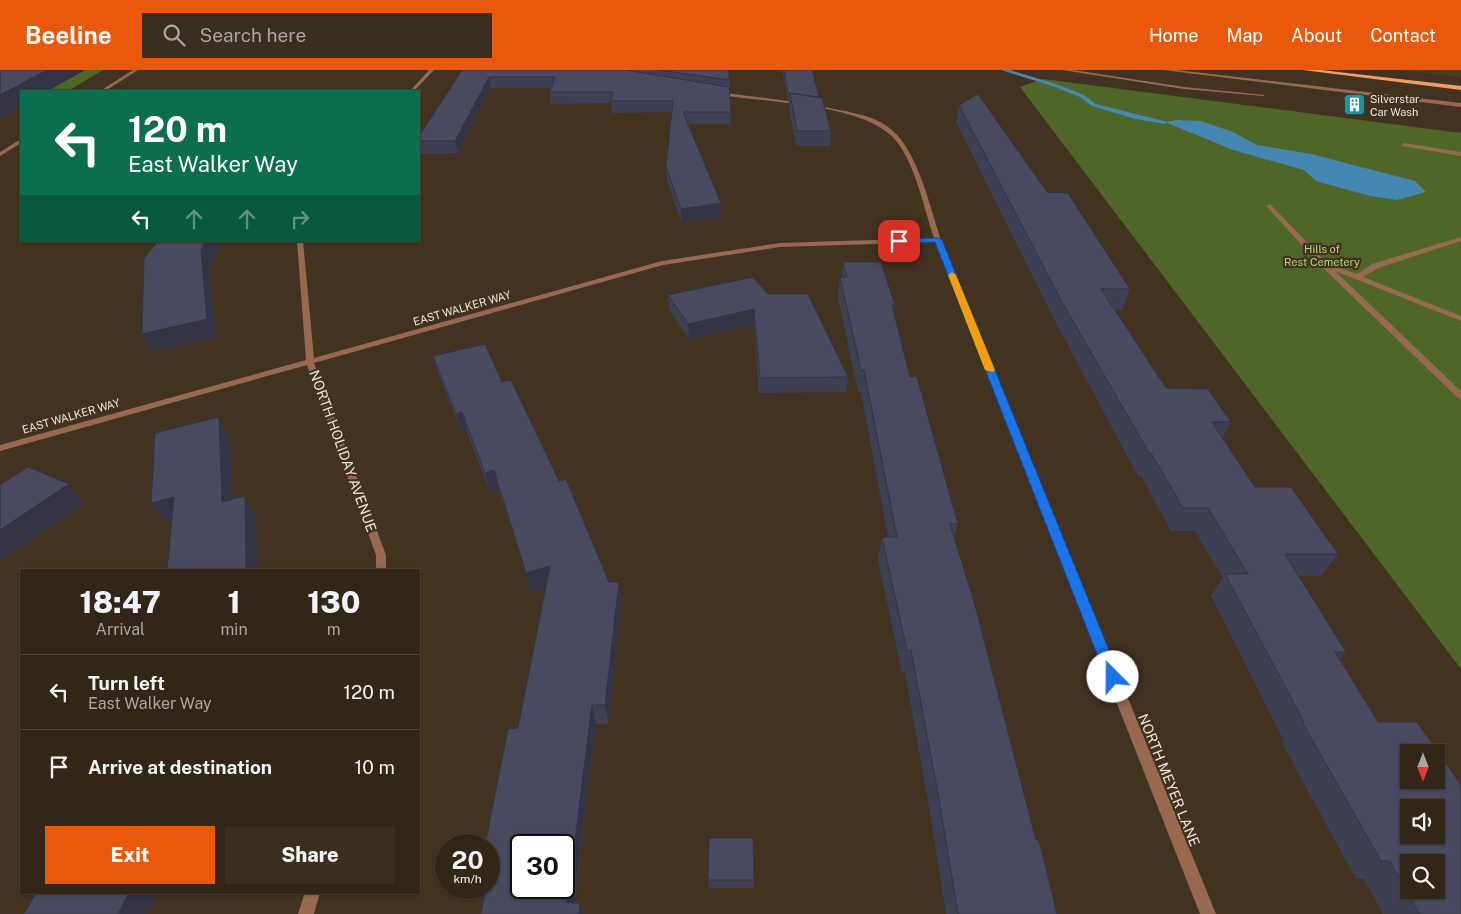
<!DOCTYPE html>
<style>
:root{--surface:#322618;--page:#3a2e21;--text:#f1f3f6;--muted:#a8a5a2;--line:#4d4337;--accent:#ea580c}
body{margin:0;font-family:"Public Sans",sans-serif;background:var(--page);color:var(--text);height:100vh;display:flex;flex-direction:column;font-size:19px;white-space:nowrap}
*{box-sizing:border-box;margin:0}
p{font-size:16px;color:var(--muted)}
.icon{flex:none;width:28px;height:28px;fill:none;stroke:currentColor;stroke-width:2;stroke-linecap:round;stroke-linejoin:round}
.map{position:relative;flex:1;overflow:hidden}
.drawer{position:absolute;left:20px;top:499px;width:400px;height:325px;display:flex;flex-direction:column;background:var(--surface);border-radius:0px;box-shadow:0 1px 4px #0004,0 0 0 1px var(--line)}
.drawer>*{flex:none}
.banner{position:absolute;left:20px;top:20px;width:400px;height:152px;border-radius:0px;box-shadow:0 1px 4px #0004,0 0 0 1px var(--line);background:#0b6e4f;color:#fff;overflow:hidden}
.needle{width:32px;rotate:180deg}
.fabs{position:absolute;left:1400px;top:674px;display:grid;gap:10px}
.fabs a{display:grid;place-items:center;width:45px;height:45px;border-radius:0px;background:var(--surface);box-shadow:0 1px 4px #0004,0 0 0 1px var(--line);font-size:25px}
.speed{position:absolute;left:435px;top:764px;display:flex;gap:10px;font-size:25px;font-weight:700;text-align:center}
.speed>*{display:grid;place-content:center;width:65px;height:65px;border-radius:50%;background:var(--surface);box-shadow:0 1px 4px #0004,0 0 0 1px var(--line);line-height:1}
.speed small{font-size:12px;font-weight:400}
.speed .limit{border:2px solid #111;border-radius:8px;background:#fff;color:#111}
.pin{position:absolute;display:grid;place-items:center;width:42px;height:42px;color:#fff;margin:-21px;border-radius:10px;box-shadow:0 2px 8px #0006}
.me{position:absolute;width:55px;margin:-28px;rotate:338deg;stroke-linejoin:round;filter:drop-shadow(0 0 4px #0008)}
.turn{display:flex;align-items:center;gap:18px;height:105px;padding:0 25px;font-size:22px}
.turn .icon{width:65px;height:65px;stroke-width:2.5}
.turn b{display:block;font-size:35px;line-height:42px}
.lanes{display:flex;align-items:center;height:48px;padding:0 25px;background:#0003;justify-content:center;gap:25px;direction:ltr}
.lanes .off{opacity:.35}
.eta{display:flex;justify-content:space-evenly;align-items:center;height:85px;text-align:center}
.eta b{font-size:30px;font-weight:800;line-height:35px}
.cta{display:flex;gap:10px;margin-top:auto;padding:10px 25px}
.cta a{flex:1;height:58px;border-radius:0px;background:var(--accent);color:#fff;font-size:20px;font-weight:800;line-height:58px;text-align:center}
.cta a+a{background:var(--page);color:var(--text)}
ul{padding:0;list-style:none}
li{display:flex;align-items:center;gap:15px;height:75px;padding:0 25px;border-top:1px solid var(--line)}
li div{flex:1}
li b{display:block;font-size:19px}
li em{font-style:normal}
header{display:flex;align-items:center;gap:30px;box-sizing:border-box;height:70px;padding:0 25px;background:var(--accent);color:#fff}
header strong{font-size:24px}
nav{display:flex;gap:28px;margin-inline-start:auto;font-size:18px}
.search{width:350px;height:45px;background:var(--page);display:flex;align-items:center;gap:12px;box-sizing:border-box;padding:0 18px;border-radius:0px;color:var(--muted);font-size:19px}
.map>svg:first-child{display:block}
.built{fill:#4e3921}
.green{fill:#4e6727}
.water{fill:#4387b2}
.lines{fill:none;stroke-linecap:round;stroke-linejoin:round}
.stream{fill:#4387b2;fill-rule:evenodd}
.service{fill:#976a50;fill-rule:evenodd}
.minor{fill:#976a50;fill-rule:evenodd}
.primary{fill:#f79a63;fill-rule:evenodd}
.wall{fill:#3f3f53}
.shaded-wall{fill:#333343}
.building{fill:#494960;stroke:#333343;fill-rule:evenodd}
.route{fill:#1a73e8;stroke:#114b97}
.slow{fill:#f59e0b}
.labels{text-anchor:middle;stroke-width:4.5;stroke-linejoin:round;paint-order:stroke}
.far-poi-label{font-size:11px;fill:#efe5d9;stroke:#423220;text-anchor:start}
.far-park-label{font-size:11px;fill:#afd57a;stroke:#423220}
.far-street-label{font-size:11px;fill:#efe5d9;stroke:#423220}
.street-label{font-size:14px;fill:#efe5d9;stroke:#423220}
</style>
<header>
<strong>Beeline</strong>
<div class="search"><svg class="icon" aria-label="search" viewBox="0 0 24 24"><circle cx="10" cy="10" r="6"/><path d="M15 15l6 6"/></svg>Search here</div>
<nav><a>Home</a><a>Map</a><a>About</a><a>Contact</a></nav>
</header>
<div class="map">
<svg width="1461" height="844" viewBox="0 0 1461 844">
<rect width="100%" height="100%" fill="#423220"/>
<!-- built -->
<path class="built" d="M1395 0H1461V7Z"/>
<!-- green -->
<path class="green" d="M85 0H103L68 21H3H48Z
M1043 9 1461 63V599L1020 17Z"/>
<!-- water -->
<path class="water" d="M1178 50 1201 51 1233 62 1257 75 1311 84 1415 111 1426 122 1397 130 1370 126 1316 111 1304 100 1233 80 1165 52Z"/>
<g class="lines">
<!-- stream -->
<path class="stream" d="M1001 0H1010L1059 15 1084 25 1096 34 1168 52 1165 54 1136 49 1092 36 1080 27 1055 17Z"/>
<!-- service -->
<path class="service" d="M1062 0H1073L1184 17 1265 25 1263 26 1184 19Z
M1163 0H1177L1461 33V37Z
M1404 73 1461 82V86L1402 76 1401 75Z
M1267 135H1271L1328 194 1357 204 1372 194 1461 167V171L1378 198 1363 207 1461 246V251L1335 201 1461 321V329L1458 328 1321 196 1267 137Z"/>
<!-- minor -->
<path class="minor" d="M133 0H138L105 21H100Z
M429 0H434L414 21H410Z
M717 22C756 27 796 31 834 39 850 42 868 45 882 53 889 57 897 64 902 71 922 99 930 137 941 170L1216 844H1200L935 172 780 177 663 195 314 293 386 485V500H376V485L307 295 0 381V375L306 290 297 171H303L314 288 662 191 780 173 934 168C924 138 916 97 897 72 867 32 762 33 715 24Z
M21 69V73L0 86V82Z
M305 822H320L314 844H298Z"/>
<!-- primary -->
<path class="primary" d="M1303 0H1321L1461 16V20Z"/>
</g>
<!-- wall -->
<path class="wall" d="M462 0H729L731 54H688L721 133V147L681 152 667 110 666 97 672 42 612 43 611 33 551 34 550 22 551 18H491L458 83 419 84V66Z
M782 0H812L819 28 831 61 830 76H796L789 38V31L788 30Z
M959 35 1047 122 1130 219 1122 240H1115L1166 318 1231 352 1222 368 1255 417 1338 484 1321 506H1299L1346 582 1339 589 1461 844H1383L1364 809H1356L1282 673 1284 671 1211 526 1223 508 1195 461H1171L1141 406H1138L1056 253 956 52Z
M843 192 895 235 894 241 910 307 958 454 954 467 1057 844H946L931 749 905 602 902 603 878 490 882 467H888L861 322H858L838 228 840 207H842Z
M768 224 848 307 846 322 759 323 754 254 689 269 669 239 668 225Z
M433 286 502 312 559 411 609 512H619L622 531 609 654H596L575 833H580L584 844H481L489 818V775L518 658 545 518 532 522 499 420 490 422 467 362 462 363 439 305Z
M708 810H754L753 818H709Z"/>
<!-- shaded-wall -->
<path class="shaded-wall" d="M47 0H84L47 21H21V36L0 48V25Z
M489 7 491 18 458 83 455 71Z
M721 133V147L681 152V139Z
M205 171H222L210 198 216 268 152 282 142 264Z
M754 239V254L689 269 688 254Z
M462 342 467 362 462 363 456 344Z
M219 347 230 367 234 452 222 432Z
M494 400 499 420 490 422 485 403Z
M69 414 84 434 0 491V460Z
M245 426 256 446 258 500H246Z
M174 427 187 446 164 452 151 433Z
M550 496 554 515 532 522 526 503Z
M619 512 622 531 609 654 605 635Z
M592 635 596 654 573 844 567 833Z
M129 822H156L146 844H118Z
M580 833 584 844H579Z"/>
<!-- building -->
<path class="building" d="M0 0H47L0 25Z
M462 0H626L729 17 731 42H683L721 133 681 139 666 97 673 31H611L613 22H550L555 7H489L455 71H419V66Z
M659 0H729V10Z
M784 0H812L819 27 788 23Z
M790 23 822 28 831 61H797Z
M978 24 1047 122 1068 123 1130 219H1101L1166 318 1208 319 1231 352H1212L1255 417H1291L1338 484H1285L1346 582H1335L1378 652H1417L1461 715V844H1419L1390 791H1381L1302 652H1304L1225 504H1248L1208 438H1183L1151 383H1149L1062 232 959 35ZM1409 682H1436V710H1409ZM1409 738H1436V765H1409ZM1409 792H1436V820H1409Z
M158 171H205L201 180 207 249 142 264 144 188Z
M843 192H881L895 235H892L910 307H917L958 454H950L975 535 1036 770H1039L1057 844H958L939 729 911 580 907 581 882 467H897L864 300H861L840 207H847Z
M753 207 768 224H808L848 307 760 308 754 239 688 254 668 225Z
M485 274 502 312 511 310 559 411 566 409 609 512H619L605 635H592L567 833H580L579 844H481L486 818H489V805L490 798H489V775H485L508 659 518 658 550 496 526 503 494 400 485 403 462 342 456 344 433 286ZM521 775H564V818H521Z
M219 347 222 432 245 426 246 500H167L174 427 151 433 155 363Z
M28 397 69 414 0 460V415Z
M709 768H753L754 810H708Z
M36 822H129L118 844H24Z"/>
<!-- route -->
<path class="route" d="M938 168 942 170 1120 607 1118 611 1113 613 1108 611 1106 607 935 172 899 173 895 171 899 169Z"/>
<!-- slow -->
<path class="slow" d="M952 202 956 205 995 300 993 302 985 300 948 205Z"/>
<!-- icons -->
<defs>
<symbol id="building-square" viewBox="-11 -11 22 22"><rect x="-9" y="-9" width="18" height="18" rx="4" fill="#0f9aa8" stroke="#423220"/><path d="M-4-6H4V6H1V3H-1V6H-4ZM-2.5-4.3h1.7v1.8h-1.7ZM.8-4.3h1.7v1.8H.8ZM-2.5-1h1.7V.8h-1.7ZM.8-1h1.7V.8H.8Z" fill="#fff"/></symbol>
</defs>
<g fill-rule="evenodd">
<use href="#building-square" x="1342" y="22" width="25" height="25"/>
</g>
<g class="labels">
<!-- far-poi labels -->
<g class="far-poi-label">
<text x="1370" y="33">Silverstar<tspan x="1370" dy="13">Car Wash</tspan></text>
</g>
<!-- far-park labels -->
<g class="far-park-label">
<text x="1322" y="183">Hills of<tspan x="1322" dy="13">Rest Cemetery</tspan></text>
</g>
<!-- far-street labels -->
<g class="far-street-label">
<text transform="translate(462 238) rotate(-16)" y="4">EAST WALKER WAY</text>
<text transform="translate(71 346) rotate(-16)" y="4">EAST WALKER WAY</text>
</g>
<!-- street labels -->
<g class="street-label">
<text transform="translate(343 381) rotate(70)" y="5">NORTH HOLIDAY AVENUE</text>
<text transform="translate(1169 710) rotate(68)" y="5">NORTH MEYER LANE</text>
</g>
</g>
</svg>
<div class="fabs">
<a><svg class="needle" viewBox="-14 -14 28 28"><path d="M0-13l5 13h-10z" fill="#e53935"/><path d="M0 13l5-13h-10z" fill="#a8a5a2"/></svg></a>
<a><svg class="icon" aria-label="sound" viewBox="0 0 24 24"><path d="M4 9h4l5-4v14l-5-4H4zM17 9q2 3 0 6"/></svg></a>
<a><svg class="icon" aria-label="search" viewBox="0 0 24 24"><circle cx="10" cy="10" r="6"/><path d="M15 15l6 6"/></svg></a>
</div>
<div class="speed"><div>20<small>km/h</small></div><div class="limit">30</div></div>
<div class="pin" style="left:899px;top:171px;background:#d93025"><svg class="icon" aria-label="arrive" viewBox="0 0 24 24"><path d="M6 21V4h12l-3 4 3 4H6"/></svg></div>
<svg class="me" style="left:1113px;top:607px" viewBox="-20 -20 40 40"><circle r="19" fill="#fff"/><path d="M0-13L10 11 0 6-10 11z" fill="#1a73e8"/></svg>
<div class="banner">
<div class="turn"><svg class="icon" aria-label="left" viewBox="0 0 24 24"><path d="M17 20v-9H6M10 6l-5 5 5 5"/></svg><div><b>120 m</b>East Walker Way</div></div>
<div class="lanes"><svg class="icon" aria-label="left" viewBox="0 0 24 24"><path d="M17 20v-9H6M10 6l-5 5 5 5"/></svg><svg class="icon off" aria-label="ahead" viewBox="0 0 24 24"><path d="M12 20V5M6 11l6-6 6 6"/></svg><svg class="icon off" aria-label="ahead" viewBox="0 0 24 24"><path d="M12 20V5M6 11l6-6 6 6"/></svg><svg class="icon off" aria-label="right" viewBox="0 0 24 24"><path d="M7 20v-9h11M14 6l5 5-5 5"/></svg></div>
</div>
<section class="drawer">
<div class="eta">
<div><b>18:47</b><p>Arrival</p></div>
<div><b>1</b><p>min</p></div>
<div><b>130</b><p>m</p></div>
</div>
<ul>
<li><svg class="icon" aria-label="left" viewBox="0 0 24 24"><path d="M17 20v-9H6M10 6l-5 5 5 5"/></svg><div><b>Turn left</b><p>East Walker Way</p></div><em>120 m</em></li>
<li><svg class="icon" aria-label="arrive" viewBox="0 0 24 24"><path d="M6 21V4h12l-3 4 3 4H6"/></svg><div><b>Arrive at destination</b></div><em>10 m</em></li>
</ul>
<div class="cta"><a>Exit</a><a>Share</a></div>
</section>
</div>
